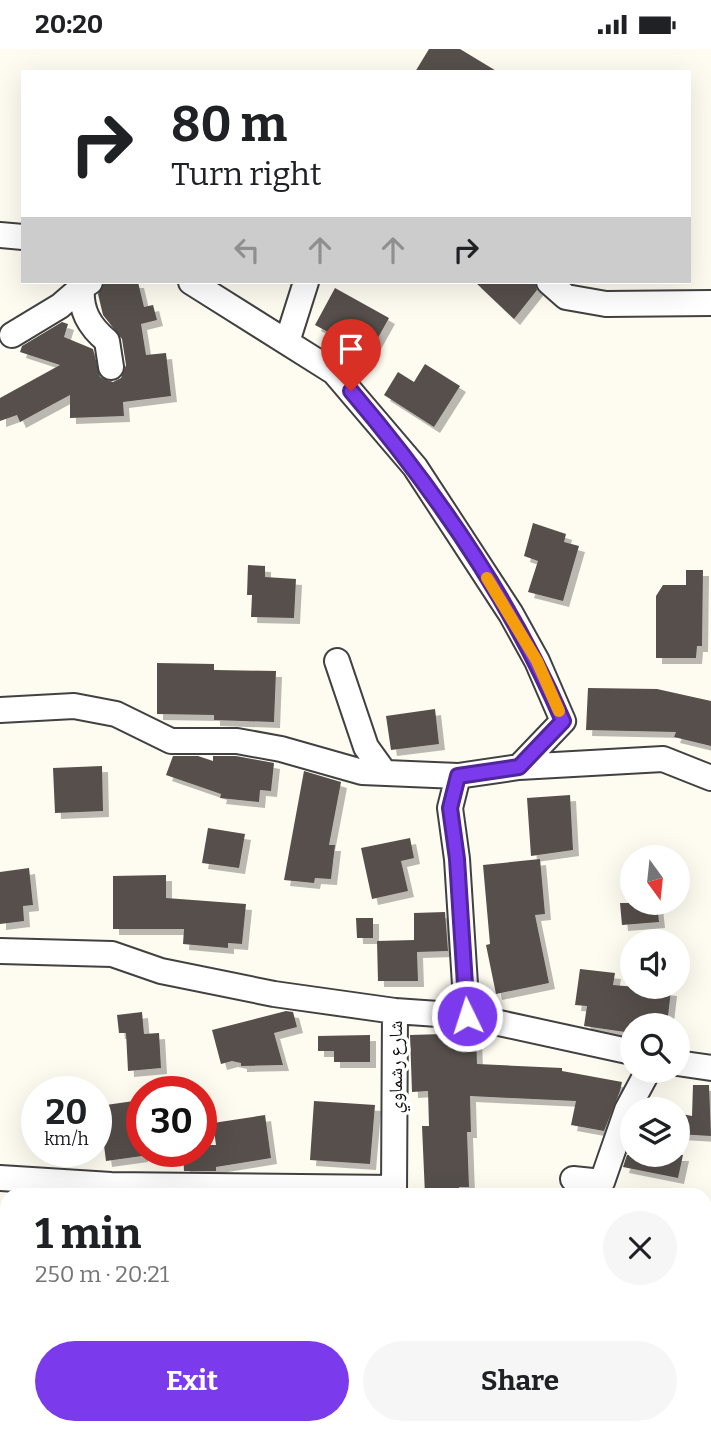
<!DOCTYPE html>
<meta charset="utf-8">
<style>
:root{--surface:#fff;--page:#f6f6f6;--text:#202124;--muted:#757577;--accent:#7c3aed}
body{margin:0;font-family:Bitter,"Noto Naskh Arabic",serif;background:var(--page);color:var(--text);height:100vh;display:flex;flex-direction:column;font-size:26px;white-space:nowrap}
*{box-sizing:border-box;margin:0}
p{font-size:23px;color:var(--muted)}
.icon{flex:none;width:38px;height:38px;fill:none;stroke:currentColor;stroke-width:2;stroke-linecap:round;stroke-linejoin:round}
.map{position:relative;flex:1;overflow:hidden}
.sheet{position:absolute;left:0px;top:1139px;width:712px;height:247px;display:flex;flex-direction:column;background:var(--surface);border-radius:21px 21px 0 0;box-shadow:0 7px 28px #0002}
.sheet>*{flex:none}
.banner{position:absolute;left:21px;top:21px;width:670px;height:214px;border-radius:0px;box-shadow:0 7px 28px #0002;background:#fff;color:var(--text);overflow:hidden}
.needle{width:46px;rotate:165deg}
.tools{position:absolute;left:620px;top:796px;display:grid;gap:14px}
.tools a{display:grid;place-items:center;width:70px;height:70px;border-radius:50%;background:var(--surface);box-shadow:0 7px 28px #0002;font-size:35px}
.speed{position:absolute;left:21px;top:1027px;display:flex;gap:14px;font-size:35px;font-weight:700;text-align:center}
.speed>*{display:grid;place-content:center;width:91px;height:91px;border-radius:50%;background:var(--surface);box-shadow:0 7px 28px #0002;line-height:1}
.speed small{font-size:18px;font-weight:400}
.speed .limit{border:10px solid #d22;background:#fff;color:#111}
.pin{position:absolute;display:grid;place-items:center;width:60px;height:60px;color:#fff;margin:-72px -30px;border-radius:50% 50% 50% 0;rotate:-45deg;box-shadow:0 0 7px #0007}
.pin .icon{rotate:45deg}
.me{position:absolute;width:77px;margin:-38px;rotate:356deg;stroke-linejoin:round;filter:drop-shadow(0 0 5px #0008)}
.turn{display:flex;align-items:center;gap:24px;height:147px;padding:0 35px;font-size:32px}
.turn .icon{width:91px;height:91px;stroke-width:2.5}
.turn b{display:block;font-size:49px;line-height:60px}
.lanes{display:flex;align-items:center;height:66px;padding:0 35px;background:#0003;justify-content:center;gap:35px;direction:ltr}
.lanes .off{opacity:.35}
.round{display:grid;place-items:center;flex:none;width:74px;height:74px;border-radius:37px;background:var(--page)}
.summary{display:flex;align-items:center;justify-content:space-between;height:119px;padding:0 35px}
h1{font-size:42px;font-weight:700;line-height:52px}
.primary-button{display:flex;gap:14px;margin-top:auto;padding:14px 35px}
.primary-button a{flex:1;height:80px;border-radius:42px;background:var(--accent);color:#fff;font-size:28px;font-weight:700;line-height:80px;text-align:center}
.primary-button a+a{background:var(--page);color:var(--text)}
.status{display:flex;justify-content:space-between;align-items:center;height:49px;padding:0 35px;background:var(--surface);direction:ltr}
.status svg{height:19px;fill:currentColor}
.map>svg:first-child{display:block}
.building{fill:#564f4b;filter:url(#shadow)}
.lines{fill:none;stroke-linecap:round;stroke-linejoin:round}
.minor-casing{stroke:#414141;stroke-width:28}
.minor{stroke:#fff;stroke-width:24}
.route-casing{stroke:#51269a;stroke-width:18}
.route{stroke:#7c3aed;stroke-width:12}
.slow{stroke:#f59e0b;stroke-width:12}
.labels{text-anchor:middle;stroke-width:7;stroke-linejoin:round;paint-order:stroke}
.street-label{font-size:19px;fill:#0e0e0e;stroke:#fff}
</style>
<div class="status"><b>20:20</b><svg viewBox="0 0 49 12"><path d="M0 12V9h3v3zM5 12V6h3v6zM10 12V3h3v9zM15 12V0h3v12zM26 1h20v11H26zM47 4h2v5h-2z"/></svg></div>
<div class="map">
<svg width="711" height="1385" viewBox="0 0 711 1385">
<defs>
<filter id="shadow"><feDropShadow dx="6" dy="6" stdDeviation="0" flood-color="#0004"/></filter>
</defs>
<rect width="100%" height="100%" fill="#fefbf1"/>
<!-- building -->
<path class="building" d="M429 0H460L498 23H415Z
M105 233H138L144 258 153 256 157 271 141 275 146 306 166 304 171 347 123 353 124 367 70 369V346L20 373 17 366 0 372V349L60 316 20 303 22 297 62 273 68 275 64 288 93 300 100 328 113 333 121 329 126 316 122 290 103 266 98 245Z
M475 233H535L537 241 514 270Z
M335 239 389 269 369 305 315 276Z
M425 315 460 337 434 378 384 346 398 323 414 333Z
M533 474 566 485 564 493 579 497 563 552 528 543 538 512 524 507Z
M248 516 265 517V528L296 530 294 569 251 568 252 546H247Z
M686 521H703L702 597H697L696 609H656V547L663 536H686Z
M157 614 214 615V621L276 622 274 673 214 671V666L157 665Z
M588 639 657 640 711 652V697L674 688 676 683 586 681Z
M435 660 439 695 391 701 386 667Z
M173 707H198L213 712V707H236L274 714 271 742 260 741 259 753 220 749 221 745 166 726Z
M102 717 103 762 55 764 53 719Z
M304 722 341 733 329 796H335L331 830 315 829 314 834 284 831Z
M570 746 573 801 531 807 527 749Z
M208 779 245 785 239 819 202 814Z
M410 789 414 809 401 812 408 842 372 850 361 799Z
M540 810 545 865 535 866 549 934 496 945 486 896 490 895 483 816Z
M29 819 33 856 23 857 24 872 0 875V823Z
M166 826V849L246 855 242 895 228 894V899L183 895 184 880H113V827Z
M620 854H657L659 873 622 876Z
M445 863 448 902 417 903 418 932H378L377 892 414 891V864Z
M356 869H373V889H357Z
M580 920 615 924 613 936 671 941 667 976H632V984L584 977 587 957 575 956Z
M286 962 293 963 297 978 274 984 283 1016 241 1017V1014L232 1012 221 1015 212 981Z
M142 963 144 985 159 984 161 1019 128 1022 126 984H119L117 966Z
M476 984 477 1015 562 1019V1022L622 1033 620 1042 604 1082 571 1076 576 1052 470 1047 471 1083H467L469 1138H459V1145L425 1146 422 1077H429L428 1042 412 1043 410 986Z
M370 986V1013H334V1002H318V987Z
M693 1036H709L711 1087 677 1085V1064L692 1067Z
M134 1052 135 1056 142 1055V1107L106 1112 99 1057Z
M314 1052 375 1056 370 1115 310 1111Z
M265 1066 271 1109 216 1118V1122H184L183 1102H201V1096H216L213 1074Z
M627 1106H683L678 1129 623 1118Z"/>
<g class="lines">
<defs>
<path id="minor" d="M0 186 23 188
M90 233 82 238C80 261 89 277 107 292L111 318
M191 233 334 323 415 418 511 565 537 612 563 672 519 718
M549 233 566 248 606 255 711 254
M12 286 60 257 82 238
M287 293 306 233
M337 612 366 698 384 723
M0 661 74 657 116 665 171 692H237L281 700 362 723 458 727 519 718 663 710 711 729
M458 727 450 759 457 810 467 967
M0 902 112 905 161 922 274 945 395 962 467 967 632 1003
M677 1014 711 1019
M0 1129 111 1136 394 1139
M573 1130 602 1133 627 1061 648 1022
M394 1146 395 962
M403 1379V1385
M680 1385V1379"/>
</defs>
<!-- minor casing -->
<use href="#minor" class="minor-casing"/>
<!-- minor -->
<use href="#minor" class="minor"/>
</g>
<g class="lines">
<defs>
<path id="route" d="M351 342C436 442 511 551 563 672L519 718 458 727 450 759 457 810 467 967"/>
</defs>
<!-- route casing -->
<use href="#route" class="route-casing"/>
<!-- route -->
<use href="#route" class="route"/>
<!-- slow -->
<path class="slow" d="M487 529 537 612 559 662"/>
</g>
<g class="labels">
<!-- street labels -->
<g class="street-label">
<text transform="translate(395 1018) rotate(-90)" y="7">شارع رشماوي</text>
</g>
</g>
</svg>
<div class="tools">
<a><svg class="needle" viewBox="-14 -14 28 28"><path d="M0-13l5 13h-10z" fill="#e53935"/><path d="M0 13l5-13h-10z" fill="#757577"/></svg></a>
<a><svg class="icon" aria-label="sound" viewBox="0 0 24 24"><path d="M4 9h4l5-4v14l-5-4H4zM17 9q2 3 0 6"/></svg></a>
<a><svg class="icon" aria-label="search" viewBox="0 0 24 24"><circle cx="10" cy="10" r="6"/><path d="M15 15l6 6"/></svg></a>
<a><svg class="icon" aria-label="layers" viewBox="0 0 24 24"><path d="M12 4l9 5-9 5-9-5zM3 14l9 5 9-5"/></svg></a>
</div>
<div class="speed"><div>20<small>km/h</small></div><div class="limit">30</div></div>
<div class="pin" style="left:351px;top:342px;background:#d93025"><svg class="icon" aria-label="arrive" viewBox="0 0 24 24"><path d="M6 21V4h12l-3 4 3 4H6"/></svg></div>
<svg class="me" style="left:467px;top:967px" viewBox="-20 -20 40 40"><circle r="17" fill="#7c3aed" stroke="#fff" stroke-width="3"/><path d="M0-11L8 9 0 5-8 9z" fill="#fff"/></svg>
<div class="banner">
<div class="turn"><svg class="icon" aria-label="right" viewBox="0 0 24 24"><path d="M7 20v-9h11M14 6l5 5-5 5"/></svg><div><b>80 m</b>Turn right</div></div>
<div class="lanes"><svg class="icon off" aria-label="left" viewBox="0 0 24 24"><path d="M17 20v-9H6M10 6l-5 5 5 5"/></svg><svg class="icon off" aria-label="ahead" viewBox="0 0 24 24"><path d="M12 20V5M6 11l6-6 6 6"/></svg><svg class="icon off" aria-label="ahead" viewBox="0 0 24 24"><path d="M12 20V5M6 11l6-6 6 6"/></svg><svg class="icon" aria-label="right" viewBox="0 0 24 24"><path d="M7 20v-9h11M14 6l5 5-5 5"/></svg></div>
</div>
<section class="sheet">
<div class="summary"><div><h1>1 min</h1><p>250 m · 20:21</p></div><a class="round"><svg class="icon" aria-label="close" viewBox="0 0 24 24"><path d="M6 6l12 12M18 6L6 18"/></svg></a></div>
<div class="primary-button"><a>Exit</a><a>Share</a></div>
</section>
</div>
